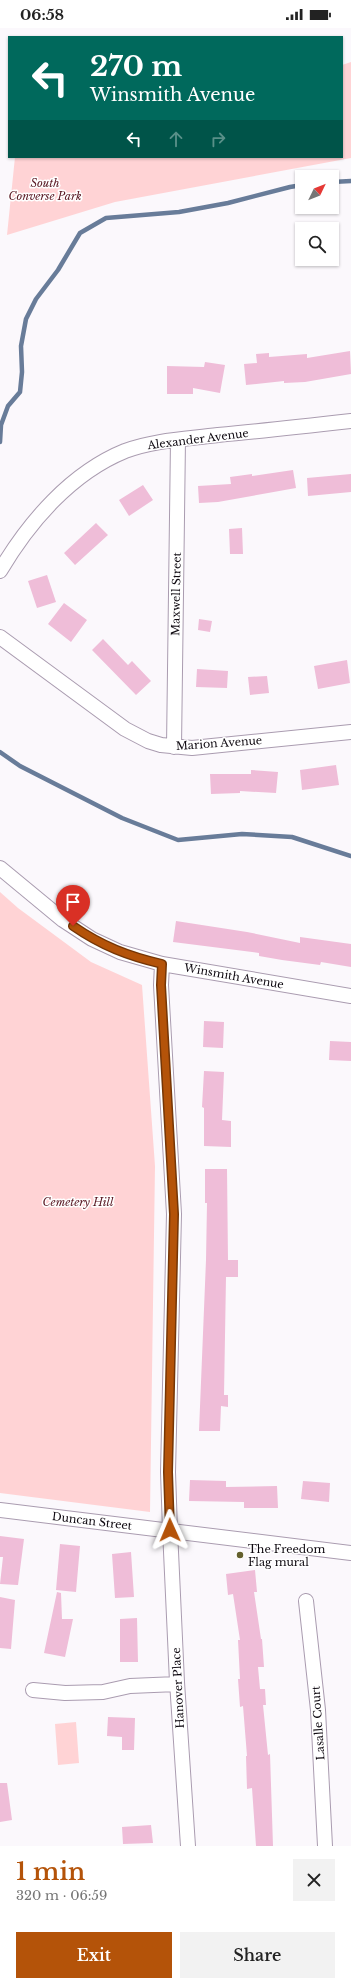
<!DOCTYPE html>
<meta charset="utf-8">
<style>
:root{--surface:#fff;--page:#f2f2f2;--text:#222;--muted:#767676;--accent:#b45309}
body{margin:0;font-family:"Libre Baskerville",serif;background:var(--page);color:var(--text);height:100vh;display:flex;flex-direction:column;font-size:15px;white-space:nowrap}
*{box-sizing:border-box;margin:0}
p{font-size:13px;color:var(--muted)}
.icon{flex:none;width:22px;height:22px;fill:none;stroke:currentColor;stroke-width:2;stroke-linecap:round;stroke-linejoin:round}
.map{position:relative;height:1818px;overflow:hidden}
.drawer{display:flex;flex-direction:column;background:var(--surface);flex:1}
.drawer>*{flex:none}
.guide{position:absolute;left:8px;top:8px;width:335px;height:122px;border-radius:0px;box-shadow:0 1px 3px #0004;background:#00695c;color:#fff;overflow:hidden}
.needle{width:26px;rotate:47deg}
.buttons{position:absolute;left:295px;top:142px;display:grid;gap:8px}
.buttons a{display:grid;place-items:center;width:44px;height:44px;border-radius:0px;background:var(--surface);box-shadow:0 1px 3px #0004;font-size:20px}
.pin{position:absolute;display:grid;place-items:center;width:34px;height:34px;color:#fff;margin:-41px -17px;border-radius:50% 50% 50% 0;rotate:-45deg;box-shadow:0 0 4px #0007}
.pin .icon{rotate:45deg}
.me{position:absolute;width:44px;margin:-22px;rotate:359deg;stroke-linejoin:round;filter:drop-shadow(0 0 3px #0008)}
.turn{display:flex;align-items:center;gap:14px;height:84px;padding:0 16px;font-size:18px}
.turn .icon{width:52px;height:52px;stroke-width:2.5}
.turn b{display:block;font-size:28px;line-height:34px}
.lanes{display:flex;align-items:center;height:38px;padding:0 16px;background:#0003;justify-content:center;gap:20px;direction:ltr}
.lanes .off{opacity:.35}
.round{display:grid;place-items:center;flex:none;width:42px;height:42px;border-radius:0px;background:var(--page)}
.head{display:flex;align-items:center;justify-content:space-between;height:68px;padding:0 16px}
h1{font-size:24px;font-weight:600;line-height:30px;color:var(--accent)}
.cta{display:flex;gap:8px;margin-top:auto;padding:8px 16px}
.cta a{flex:1;height:46px;border-radius:0px;background:var(--accent);color:#fff;font-size:16px;font-weight:600;line-height:46px;text-align:center}
.cta a+a{background:var(--page);color:var(--text)}
.status{display:flex;justify-content:space-between;align-items:center;height:28px;padding:0 20px;background:var(--surface);direction:ltr}
.status svg{height:11px;fill:currentColor}
.map>svg:first-child{display:block}
.green{fill:#ffd3d5}
.lines{fill:none;stroke-linecap:round;stroke-linejoin:round}
.stream{stroke:#687c99;stroke-width:4.5}
.building{fill:#efbdd8}
.minor-casing{stroke:#aa9cb0;stroke-width:16}
.minor{stroke:#fff;stroke-width:14}
.route-casing{stroke:#753606;stroke-width:10}
.route{stroke:#b45309;stroke-width:7}
.poi-dot{fill:#64602d;stroke:#fff;stroke-width:1.5}
.labels{text-anchor:middle;stroke-width:3;stroke-linejoin:round;paint-order:stroke}
.park-label{font-size:11px;font-style:italic;fill:#571520;stroke:#fff}
.street-label{font-size:11px;fill:#0e0910;stroke:#fff}
.poi-label{font-size:11px;fill:#0e0910;stroke:#fff;text-anchor:start}
</style>
<div class="status"><b>06:58</b><svg viewBox="0 0 49 12"><path d="M0 12V9h3v3zM5 12V6h3v6zM10 12V3h3v9zM15 12V0h3v12zM26 1h20v11H26zM47 4h2v5h-2z"/></svg></div>
<div class="map">
<svg width="351" height="1818" viewBox="0 0 351 1818">
<rect width="100%" height="100%" fill="#fbf8fc"/>
<!-- green -->
<path class="green" d="M351 34V130L115 174 7 207 15 129H342V37Z
M0 864 18 880 91 934 142 957 155 1138 150 1484 0 1465Z
M76 1694 79 1735 58 1737 55 1696Z"/>
<g class="lines">
<!-- stream -->
<path class="stream" d="M332 154 351 153
M0 414 1 397 8 378 20 364 22 344 21 318 26 291 36 271 58 242 80 205 106 190 179 184 228 175 290 159 302 157
M0 724 20 738 122 790 178 812 242 806 292 809 351 828"/>
</g>
<!-- building -->
<path class="building" d="M350 323 351 346 305 354 284 355V353L246 357 244 336 257 335 256 326 269 325V329L307 326V330Z
M205 334 225 337 220 365 193 360V366H167V338L204 339Z
M293 442 296 460 218 474 199 475 198 458 231 456 230 449 252 446V448Z
M351 446V464L308 468 307 450Z
M143 457 153 472 129 488 119 472Z
M96 495 108 507 75 537 64 525Z
M242 500 243 526H230L229 501Z
M47 547 56 574 37 580 28 553Z
M64 575 87 592 71 614 48 596Z
M199 591 212 593 210 604 198 602Z
M103 611 128 637 132 633 151 653 136 667 92 622Z
M347 632 350 655 318 661 314 638Z
M197 641 228 643 227 660 196 659Z
M267 648 269 665 250 667 248 649Z
M336 737 339 757 302 762 300 742Z
M251 742 278 744 276 765 240 763V765L211 766 210 746H251Z
M176 893 247 904 300 915V909L351 916V939L321 934 320 937 282 932 259 928V925L173 914Z
M204 993 224 994 223 1020 203 1019Z
M330 1013 351 1014V1033L329 1032Z
M204 1043 224 1044 222 1092 231 1093V1119L204 1118V1080L202 1079Z
M205 1141H227L228 1232H238V1249H226L224 1367H228V1379L221 1378 220 1403H199L206 1232 207 1175H205Z
M190 1452 226 1453V1459L277 1458 278 1480H244V1474L189 1473Z
M303 1453 330 1455 329 1474 301 1471Z
M0 1508 24 1511 18 1557H17L0 1556 3 1529H0Z
M60 1516 80 1518 76 1564 56 1562Z
M131 1524 134 1569 115 1570 112 1526Z
M255 1542 257 1564H254L261 1611H262L264 1639H258L260 1661H265L266 1677H263L268 1727 270 1726 273 1818H256L252 1760 247 1761 246 1728H247L243 1678 240 1679 238 1651H240L238 1612H240L233 1566 228 1567 226 1546Z
M57 1564 61 1565 62 1591H73L65 1629 44 1625Z
M0 1569 15 1572 11 1621 0 1620Z
M137 1590 138 1634H120V1591Z
M108 1689 135 1690 134 1722H122V1709L107 1708Z
M0 1755H7L12 1792 0 1794Z
M151 1797 153 1815 123 1816 122 1799Z"/>
<g class="lines">
<defs>
<path id="minor" d="M0 543C29 494 71 445 125 423 154 412 187 411 218 407 262 403 307 398 351 393
M0 609 125 701 148 713 161 717 192 720 351 704
M174 719 178 412
M0 840 63 892 92 911 120 924 162 936 351 968
M162 936 161 957 174 1186 168 1444 170 1502 177 1654 188 1818
M0 1482 351 1525
M306 1573 318 1682 325 1818
M33 1662 65 1665 103 1664 130 1658 177 1656"/>
</defs>
<!-- minor casing -->
<use href="#minor" class="minor-casing"/>
<!-- minor -->
<use href="#minor" class="minor"/>
</g>
<g class="lines">
<defs>
<path id="route" d="M73 898C102 918 128 928 162 936L161 957 174 1186 168 1444 170 1502"/>
</defs>
<!-- route casing -->
<use href="#route" class="route-casing"/>
<!-- route -->
<use href="#route" class="route"/>
</g>
<!-- markers -->
<circle class="poi-dot" cx="240" cy="1527" r="4"/>
<g class="labels">
<!-- park labels -->
<g class="park-label">
<text x="45" y="159">South<tspan x="45" dy="13">Converse Park</tspan></text>
<text x="78" y="1178">Cemetery Hill</text>
</g>
<!-- street labels -->
<g class="street-label">
<text transform="translate(198 411) rotate(-7)" y="4">Alexander Avenue</text>
<text transform="translate(176 566) rotate(-89)" y="4">Maxwell Street</text>
<text transform="translate(219 715) rotate(-4)" y="4">Marion Avenue</text>
<text transform="translate(234 948) rotate(10)" y="4">Winsmith Avenue</text>
<text transform="translate(92 1493) rotate(7)" y="4">Duncan Street</text>
<text transform="translate(178 1660) rotate(-93)" y="4">Hanover Place</text>
<text transform="translate(318 1695) rotate(-94)" y="4">Lasalle Court</text>
</g>
<!-- poi labels -->
<g class="poi-label">
<text x="248" y="1525">The Freedom<tspan x="248" dy="13">Flag mural</tspan></text>
</g>
</g>
</svg>
<div class="buttons">
<a><svg class="needle" viewBox="-14 -14 28 28"><path d="M0-13l5 13h-10z" fill="#e53935"/><path d="M0 13l5-13h-10z" fill="#767676"/></svg></a>
<a><svg class="icon" aria-label="search" viewBox="0 0 24 24"><circle cx="10" cy="10" r="6"/><path d="M15 15l6 6"/></svg></a>
</div>
<div class="pin" style="left:73px;top:898px;background:#d93025"><svg class="icon" aria-label="arrive" viewBox="0 0 24 24"><path d="M6 21V4h12l-3 4 3 4H6"/></svg></div>
<svg class="me" style="left:170px;top:1502px" viewBox="-20 -20 40 40"><path d="M0-17L14 15 0 8-14 15z" fill="#b45309" stroke="#fff" stroke-width="4"/></svg>
<div class="guide">
<div class="turn"><svg class="icon" aria-label="left" viewBox="0 0 24 24"><path d="M17 20v-9H6M10 6l-5 5 5 5"/></svg><div><b>270 m</b>Winsmith Avenue</div></div>
<div class="lanes"><svg class="icon" aria-label="left" viewBox="0 0 24 24"><path d="M17 20v-9H6M10 6l-5 5 5 5"/></svg><svg class="icon off" aria-label="ahead" viewBox="0 0 24 24"><path d="M12 20V5M6 11l6-6 6 6"/></svg><svg class="icon off" aria-label="right" viewBox="0 0 24 24"><path d="M7 20v-9h11M14 6l5 5-5 5"/></svg></div>
</div>
</div>
<section class="drawer">
<div class="head"><div><h1>1 min</h1><p>320 m · 06:59</p></div><a class="round"><svg class="icon" aria-label="close" viewBox="0 0 24 24"><path d="M6 6l12 12M18 6L6 18"/></svg></a></div>
<div class="cta"><a>Exit</a><a>Share</a></div>
</section>
